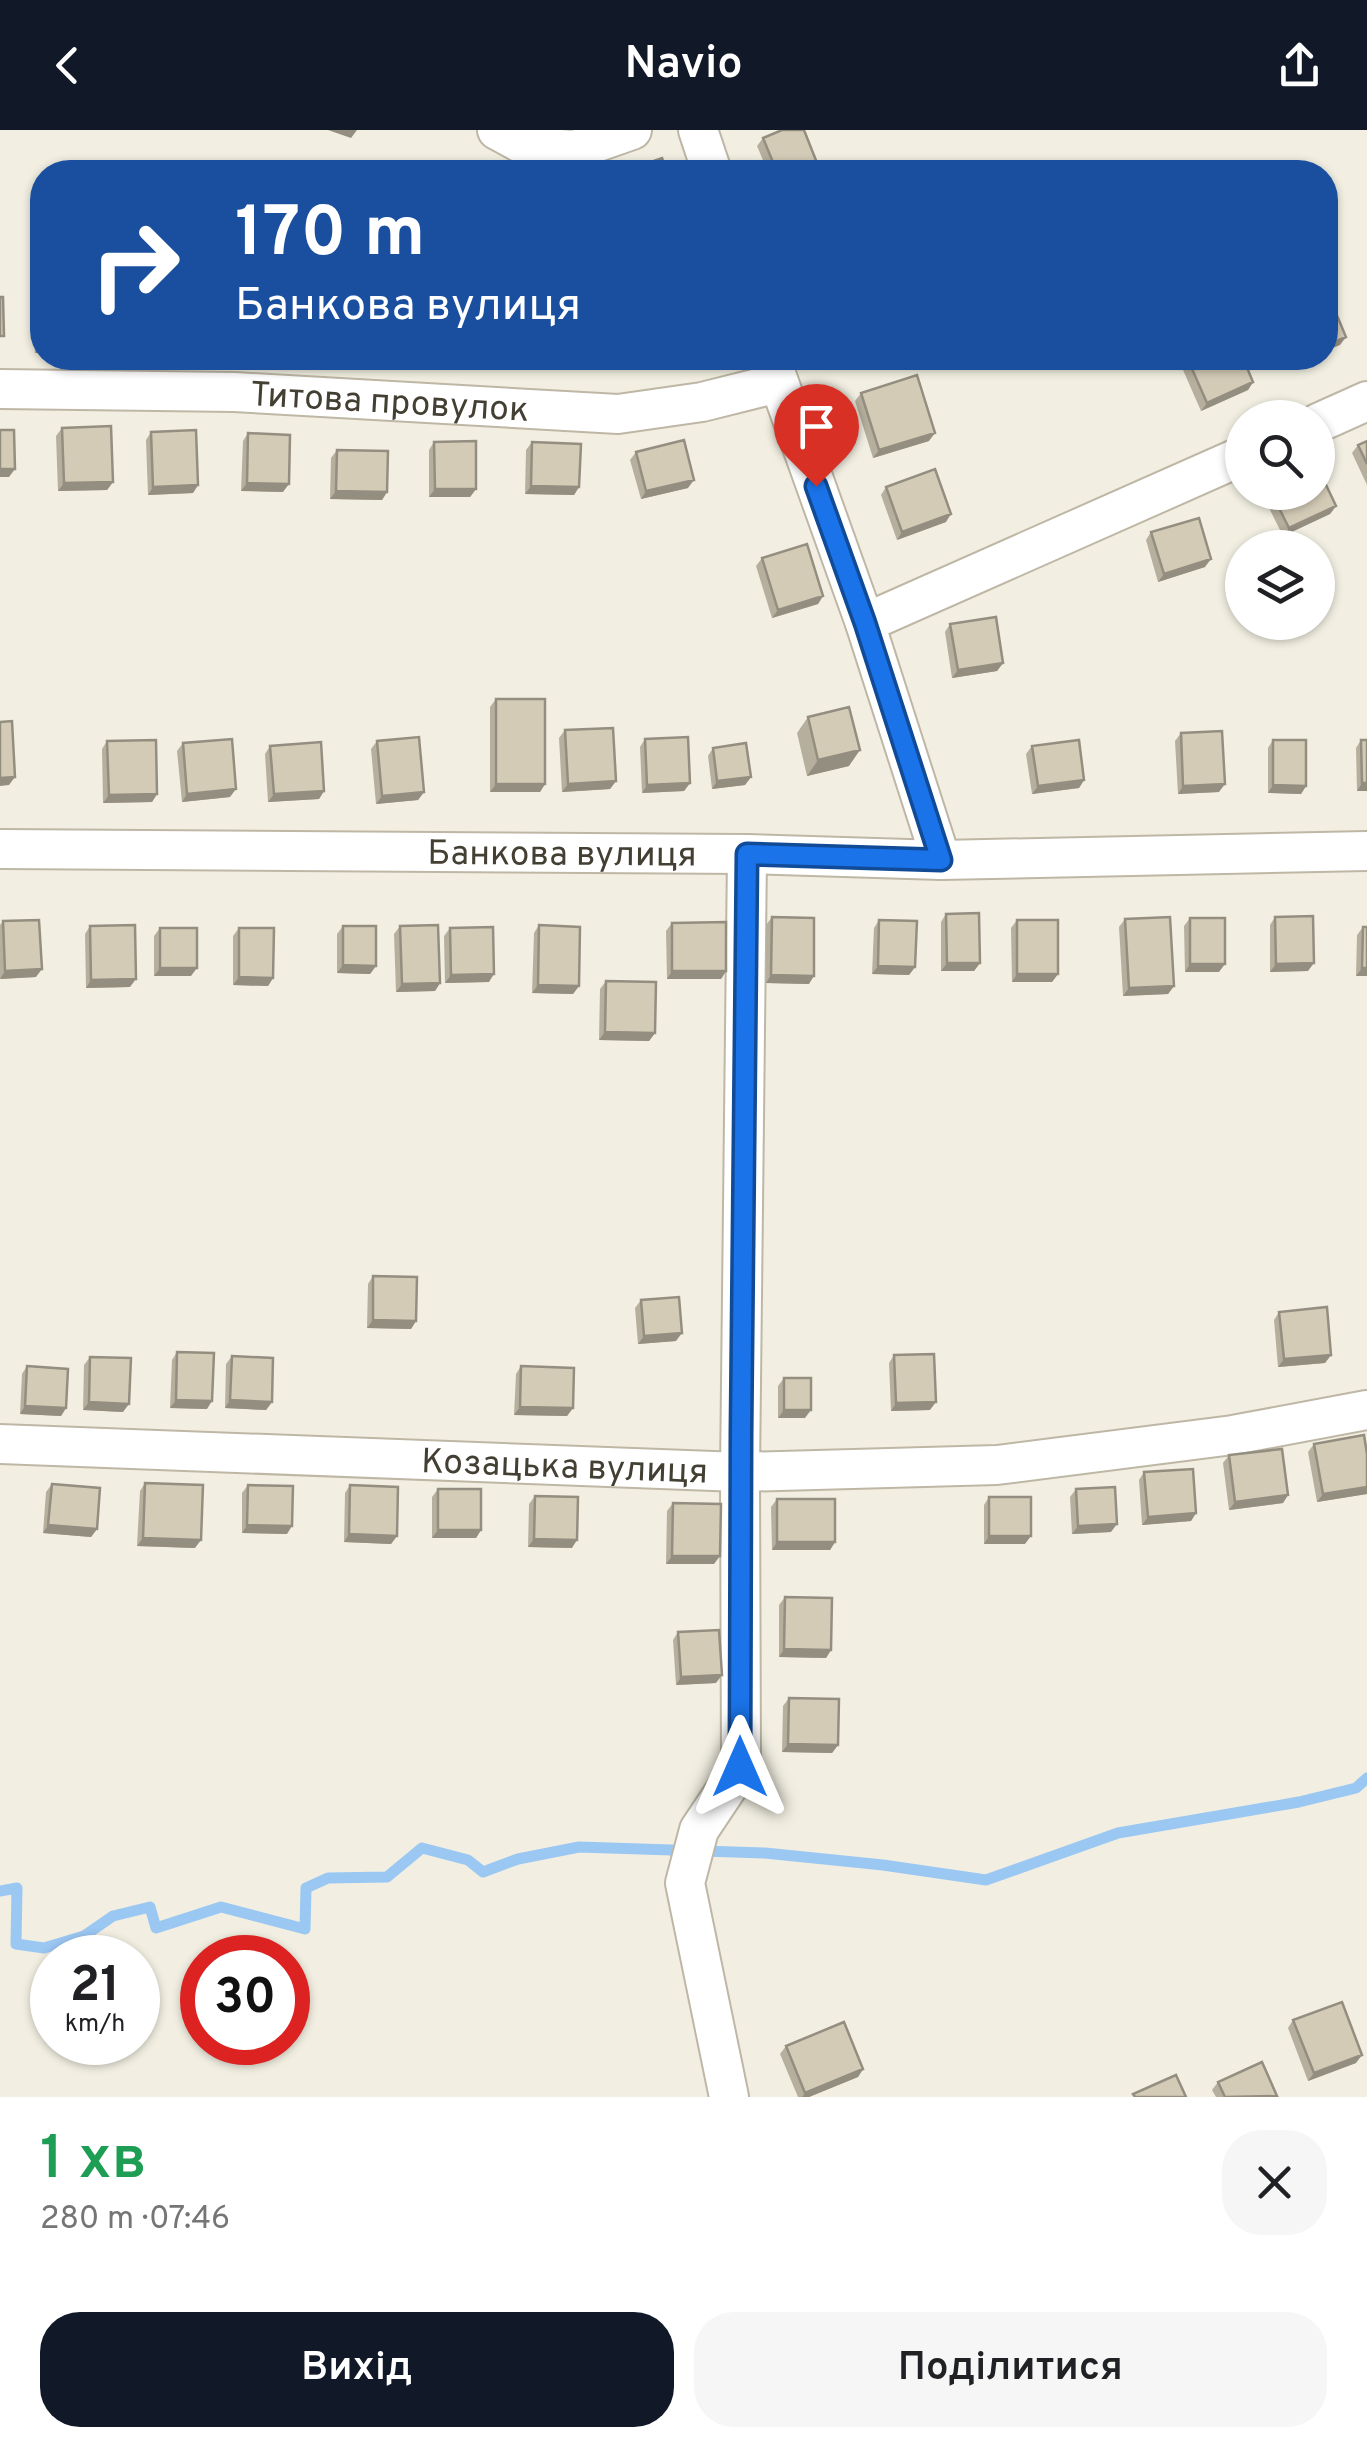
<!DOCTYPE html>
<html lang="uk">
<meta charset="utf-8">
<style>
:root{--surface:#fff;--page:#f6f6f6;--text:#202124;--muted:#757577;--accent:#111827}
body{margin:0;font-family:Overpass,sans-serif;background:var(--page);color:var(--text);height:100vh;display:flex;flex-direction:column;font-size:38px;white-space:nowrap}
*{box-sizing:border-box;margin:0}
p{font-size:32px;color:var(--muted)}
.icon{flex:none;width:55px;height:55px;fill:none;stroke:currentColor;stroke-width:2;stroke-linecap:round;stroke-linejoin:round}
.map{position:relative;height:1967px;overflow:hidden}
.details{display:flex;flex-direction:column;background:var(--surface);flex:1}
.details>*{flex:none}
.guide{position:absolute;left:30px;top:30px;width:1308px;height:210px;border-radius:40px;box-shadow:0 2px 8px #0004;background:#1a4fa0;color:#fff;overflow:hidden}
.buttons{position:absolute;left:1225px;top:270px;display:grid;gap:20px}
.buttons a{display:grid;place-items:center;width:110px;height:110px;border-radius:50%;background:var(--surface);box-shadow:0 2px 8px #0004;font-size:50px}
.speed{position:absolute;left:30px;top:1805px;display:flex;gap:20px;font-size:50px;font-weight:700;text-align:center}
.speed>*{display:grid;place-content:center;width:130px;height:130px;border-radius:50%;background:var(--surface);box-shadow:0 2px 8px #0004;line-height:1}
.speed small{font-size:25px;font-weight:400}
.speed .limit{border:15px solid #d22;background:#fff;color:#111}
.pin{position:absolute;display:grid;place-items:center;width:85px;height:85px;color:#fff;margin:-102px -42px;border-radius:50% 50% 50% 0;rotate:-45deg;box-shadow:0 0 10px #0007}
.pin .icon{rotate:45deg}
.me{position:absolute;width:110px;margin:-55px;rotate:0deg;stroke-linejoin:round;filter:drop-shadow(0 0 8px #0008)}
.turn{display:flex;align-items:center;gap:35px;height:210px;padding:0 40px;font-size:45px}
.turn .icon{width:130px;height:130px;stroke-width:2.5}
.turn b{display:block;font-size:70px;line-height:85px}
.round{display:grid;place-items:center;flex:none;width:105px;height:105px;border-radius:40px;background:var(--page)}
.head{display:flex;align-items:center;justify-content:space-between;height:170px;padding:0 40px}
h1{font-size:60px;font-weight:600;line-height:75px;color:#1e9e55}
.button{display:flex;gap:20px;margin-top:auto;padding:20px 40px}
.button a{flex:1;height:115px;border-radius:40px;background:var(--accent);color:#fff;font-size:40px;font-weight:600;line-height:115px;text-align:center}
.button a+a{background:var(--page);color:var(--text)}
header{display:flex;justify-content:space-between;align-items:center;height:130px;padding:0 40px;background:var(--accent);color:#fff;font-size:45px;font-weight:600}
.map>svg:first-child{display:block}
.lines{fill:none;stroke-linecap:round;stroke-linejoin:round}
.stream{stroke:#9bc7f3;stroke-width:11}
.minor-casing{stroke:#beb7a5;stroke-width:42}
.minor{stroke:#fff;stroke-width:38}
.wall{fill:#b6af9d}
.shaded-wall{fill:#948e80}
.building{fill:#d4cbb7;stroke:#948e80;stroke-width:2.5}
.route-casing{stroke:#114b97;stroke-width:25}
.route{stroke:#1a73e8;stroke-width:18}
.labels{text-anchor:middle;stroke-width:10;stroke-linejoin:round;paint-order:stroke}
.street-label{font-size:35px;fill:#443f33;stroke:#fff}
</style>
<header><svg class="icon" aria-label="back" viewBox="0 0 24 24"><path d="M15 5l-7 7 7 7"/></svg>Navio<svg class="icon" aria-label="share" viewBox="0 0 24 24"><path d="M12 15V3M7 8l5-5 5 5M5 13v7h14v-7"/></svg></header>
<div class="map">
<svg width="1367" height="1967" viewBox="0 0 1367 1967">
<rect width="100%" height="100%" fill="#f2efe2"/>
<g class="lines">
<!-- stream -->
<path class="stream" d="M0 1761 17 1758 16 1814 44 1818 84 1806 113 1786 150 1777 156 1798 221 1777 305 1799 306 1758 328 1748 387 1747 422 1718 468 1730 483 1742 518 1729 579 1717 765 1723 883 1735 986 1750 1118 1703 1299 1672 1356 1658 1367 1648"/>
<defs>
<g id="minor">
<path d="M497 0 528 17 575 20 632 0"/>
<path d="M698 0 712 42"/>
<path d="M771 230 865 493 941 730"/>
<path id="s1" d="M0 259 234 262 618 284 702 272 778 253"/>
<path d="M1318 293 1367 271"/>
<path d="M865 493 1242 326"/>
<path id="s2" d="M0 719 747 724 941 730 1367 721"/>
<path id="s3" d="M0 1314 740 1342 997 1335 1233 1305 1367 1280"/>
<path d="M729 1967 685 1753 699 1700 741 1637 740 1342 747 724"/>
</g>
</defs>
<!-- minor casing -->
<use href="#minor" class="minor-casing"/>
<!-- minor -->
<use href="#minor" class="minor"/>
</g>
<!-- wall -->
<path class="wall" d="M763 8 815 42H768L757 16Z
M35 157H42V222L35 223 30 165Z
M833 228H866L836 237Z
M1189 232 1253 252 1248 260 1201 281 1183 240Z
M861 263 929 311 873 328 855 271Z
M62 298 113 352 107 360 58 361 56 306Z
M151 302 198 355 193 363 148 365 146 310Z
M248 303 283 362 241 361 243 311Z
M1367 311V355L1352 323 1358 315Z
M434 312 476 359 470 367H429V320Z
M532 312 579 357 574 365 525 364 526 320Z
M337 320 387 362 382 370 330 369 331 328Z
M636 322 688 358 641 369 630 330Z
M886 357 946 392 897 410 881 365Z
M1266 362H1318L1336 376 1330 384 1283 406 1263 366Z
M1151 402 1205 437 1158 452 1146 410Z
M762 428 823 466 818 474 772 488 756 436Z
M950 494 1003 533 997 541 952 548 945 502Z
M496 569 545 654 540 662H490V577Z
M808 587 849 636 807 646 797 603Z
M565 600 616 651 610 659 562 662 559 608Z
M1181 603 1219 662 1178 664 1175 611Z
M645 609 690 653 684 661 642 663 640 617Z
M1273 610 1306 656 1301 664 1268 663V618Z
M1361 610H1367V661H1357L1356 618Z
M107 611 157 664 152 672 103 673 102 619Z
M377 611 424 662 418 670 376 674 371 619Z
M183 613 230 667 182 672 177 621Z
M270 616 324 661 319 669 268 672 265 624Z
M1032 616 1084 650 1079 658 1032 664 1026 624Z
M713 618 751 647 745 655 712 659 708 626Z
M946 784 980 833 974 841H941V792Z
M772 787 809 854 766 853V795Z
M1275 787 1308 841 1270 842V795Z
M1190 788 1219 842H1185L1184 796Z
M1125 789 1174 856 1168 864 1123 866 1119 797Z
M879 790 915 837 909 845 872 844 874 798Z
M1017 790 1058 844 1052 852H1012L1011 798Z
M3 791 36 847 0 849V795Z
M672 793 726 841 721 849H667L666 801Z
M539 795 579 856 573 864 532 863 534 803Z
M90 796 130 857 86 858 85 804Z
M343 796 376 836 370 844 337 843V804Z
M400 796 440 853 435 861 396 862 394 804Z
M1363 797 1367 846H1356L1357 805Z
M160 798 191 846H154V806Z
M239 798 273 848 268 856 233 855V806Z
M450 798 489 852 445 853 444 806Z
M606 851 655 903 649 911 599 910 600 859Z
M373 1146 416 1191 411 1199 367 1198 368 1154Z
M641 1170 676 1211 638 1214 635 1178Z
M1279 1182 1331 1225 1325 1233 1278 1237 1274 1190Z
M177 1222 207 1279 170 1278 172 1230Z
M894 1225 930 1280 891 1281 889 1233Z
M232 1226 272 1272 266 1280 225 1278 226 1234Z
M90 1227 123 1282 83 1280 84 1235Z
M27 1236 66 1278 61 1286 20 1284 22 1244Z
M521 1236 573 1278 567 1286 514 1285 516 1244Z
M784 1248 805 1288H778V1256Z
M1314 1314 1367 1324V1364L1317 1372 1308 1322Z
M1229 1325 1288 1365 1283 1373 1229 1380 1223 1333Z
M1144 1342 1196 1383 1191 1391 1142 1395 1139 1350Z
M145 1353 195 1418 137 1416 140 1361Z
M52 1354 97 1399 91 1407 43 1403 46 1362Z
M248 1355 287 1404 242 1403V1363Z
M350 1355 397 1406 391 1414 344 1412 345 1363Z
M438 1359 481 1400 476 1408H432V1367Z
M1076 1359 1111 1402 1072 1404 1070 1367Z
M535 1366 572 1418 528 1417 529 1374Z
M989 1367 1025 1414H984V1375Z
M777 1369 835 1412 830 1420H772L771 1377Z
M673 1373 714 1434H666L667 1381Z
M785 1467 831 1520 826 1528 779 1527V1475Z
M678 1502 716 1553 676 1555 673 1510Z
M789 1568 838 1615 832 1623 782 1622 783 1576Z
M1293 1890 1356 1933 1308 1951 1288 1898Z
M786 1916 863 1939 858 1947 809 1967H798L780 1924Z
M1218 1952 1277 1967H1216L1212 1960Z"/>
<!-- shaded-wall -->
<path class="shaded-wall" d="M328 0H357L351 8Z
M1346 207 1340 215 1325 221V216Z
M42 214V222L35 223 40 215Z
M232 228H270L268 232H229Z
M325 228H371L368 232 320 236Z
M847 228H866L836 237 842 229Z
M1298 228H1310L1293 234Z
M433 229 485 230 479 238 428 237Z
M1253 252 1248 260 1201 281 1207 273Z
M935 303 929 311 873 328 879 320Z
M0 339H15L9 347H0Z
M694 350 688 358 641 369 646 361Z
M113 352 107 360 58 361 64 353Z
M247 353 289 354 283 362 241 361Z
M198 355 193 363 148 365 153 357Z
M531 356 579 357 574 365 525 364Z
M435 359H476L470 367H429Z
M336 361 387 362 382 370 330 369Z
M1336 376 1330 384 1283 406 1289 398Z
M951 384 946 392 897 410 902 402Z
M1211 429 1205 437 1158 452 1164 444Z
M823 466 818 474 772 488 778 480Z
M1003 533 997 541 952 548 958 540Z
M860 620 849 636 807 646 818 630Z
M15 647 9 655 0 656V648Z
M751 647 745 655 712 659 717 651Z
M1084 650 1079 658 1032 664 1038 656Z
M616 651 610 659 562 662 568 654Z
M690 653 684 661 642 663 647 655Z
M1362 653H1367V661H1357Z
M496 654H545L540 662H490Z
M1225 654 1219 662 1178 664 1183 656Z
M1273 655 1306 656 1301 664 1268 663Z
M236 659 230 667 182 672 187 664Z
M324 661 319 669 268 672 274 664Z
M424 662 418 670 376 674 382 666Z
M157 664 152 672 103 673 109 665Z
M947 833H980L974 841H941Z
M1314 833 1308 841 1270 842 1276 834Z
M1190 834H1225L1219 842H1185Z
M343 835 376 836 370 844 337 843Z
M878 836 915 837 909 845 872 844Z
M160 838H197L191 846H154Z
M1362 838H1367V846H1356Z
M42 839 36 847 0 849 5 841Z
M672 841H726L721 849H667Z
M494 844 489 852 445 853 451 845Z
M1017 844H1058L1052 852H1012Z
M771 845 814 846 809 854 766 853Z
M239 847 273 848 268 856 233 855Z
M136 849 130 857 86 858 91 850Z
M440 853 435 861 396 862 402 854Z
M538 855 579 856 573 864 532 863Z
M1174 856 1168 864 1123 866 1129 858Z
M605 902 655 903 649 911 599 910Z
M373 1190 416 1191 411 1199 367 1198Z
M682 1203 676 1211 638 1214 644 1206Z
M1331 1225 1325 1233 1278 1237 1284 1229Z
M176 1270 212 1271 207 1279 170 1278Z
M230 1270 272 1272 266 1280 225 1278Z
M89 1272 129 1274 123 1282 83 1280Z
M936 1272 930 1280 891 1281 896 1273Z
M25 1276 66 1278 61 1286 20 1284Z
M520 1277 573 1278 567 1286 514 1285Z
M784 1280H811L805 1288H778Z
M1367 1357V1364L1317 1372 1323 1364Z
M1288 1365 1283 1373 1229 1380 1235 1372Z
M1196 1383 1191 1391 1142 1395 1148 1387Z
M1117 1394 1111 1402 1072 1404 1078 1396Z
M48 1395 97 1399 91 1407 43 1403Z
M247 1395 292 1396 287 1404 242 1403Z
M438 1400H481L476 1408H432Z
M349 1404 397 1406 391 1414 344 1412Z
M989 1406H1031L1025 1414H984Z
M143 1408 201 1410 195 1418 137 1416Z
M534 1409 577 1410 572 1418 528 1417Z
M777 1412H835L830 1420H772Z
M672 1426H720L714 1434H666Z
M784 1519 831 1520 826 1528 779 1527Z
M722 1545 716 1553 676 1555 681 1547Z
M788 1614 838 1615 832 1623 782 1622Z
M1362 1925 1356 1933 1308 1951 1314 1943Z
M863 1939 858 1947 809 1967H802L805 1963Z"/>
<!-- building -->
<path class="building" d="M782 0H804L819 38 806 42H777L763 8Z
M662 28 667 42H622Z
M35 157H42V214L40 215Z
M1328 164 1346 207 1325 216V166Z
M0 167H3L4 206H0Z
M433 228H485V230L433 229Z
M1198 228H1243L1253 252 1207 273 1189 232Z
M917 245 935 303 879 320 861 263Z
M111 296 113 352 64 353 62 298Z
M0 300H14L15 339H0Z
M196 300 198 355 153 357 151 302Z
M248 303 290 305 289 354 247 353Z
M684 310 694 350 646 361 636 322Z
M476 311V359H435L434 312Z
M1367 311V334L1358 315Z
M532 312 581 314 579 357 531 356Z
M337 320 388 321 387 362 336 361Z
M1318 338 1336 376 1289 398 1271 362H1318Z
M935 339 951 384 902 402 886 357Z
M1199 388 1211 429 1164 444 1151 402Z
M807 414 823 466 778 480 762 428Z
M996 487 1003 533 958 540 950 494Z
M496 569H545V654H496Z
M849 577 860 620 818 630 808 587Z
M12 591 15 647 0 648V592Z
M613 598 616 651 568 654 565 600Z
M1222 601 1225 654 1183 656 1181 603Z
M419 607 424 662 382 666 377 611Z
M688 607 690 653 647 655 645 609Z
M232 609 236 659 187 664 183 613Z
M156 610 157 664 109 665 107 611Z
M1079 610 1084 650 1038 656 1032 616Z
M1273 610H1306V656L1273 655Z
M1361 610H1367V653H1362Z
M321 612 324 661 274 664 270 616Z
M746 613 751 647 717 651 713 618Z
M979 783 980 833H947L946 784Z
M1313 786 1314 833 1276 834 1275 787Z
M772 787 814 788V846L771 845Z
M1170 787 1174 856 1129 858 1125 789Z
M1190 788H1225V834H1190Z
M39 790 42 839 5 841 3 791Z
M879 790 917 791 915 837 878 836Z
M1017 790H1058V844H1017Z
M726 792V841H672V793Z
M135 795 136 849 91 850 90 796Z
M438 795 440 853 402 854 400 796Z
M539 795 580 797 579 856 538 855Z
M343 796H376V836L343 835Z
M493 797 494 844 451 845 450 798Z
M1363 797H1367V838H1362Z
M160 798H197V838H160Z
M239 798H274L273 848 239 847Z
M606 851 656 852 655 903 605 902Z
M373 1146 417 1147 416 1191 373 1190Z
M679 1167 682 1203 644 1206 641 1170Z
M1327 1177 1331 1225 1284 1229 1279 1182Z
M177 1222 214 1223 212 1271 176 1270Z
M934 1224 936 1272 896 1273 894 1225Z
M232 1226 273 1228 272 1272 230 1270Z
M90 1227 131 1228 129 1274 89 1272Z
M27 1236 68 1239 66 1278 25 1276Z
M521 1236 574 1238 573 1278 520 1277Z
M784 1248H811V1280H784Z
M1364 1305 1367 1324V1357L1323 1364 1314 1314Z
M1282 1319 1288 1365 1235 1372 1229 1325Z
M1193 1339 1196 1383 1148 1387 1144 1342Z
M145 1353 203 1355 201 1410 143 1408Z
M52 1354 100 1358 97 1399 48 1395Z
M248 1355 293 1356 292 1396 247 1395Z
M350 1355 398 1357 397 1406 349 1404Z
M1115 1357 1117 1394 1078 1396 1076 1359Z
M438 1359H481V1400H438Z
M535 1366 578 1367 577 1410 534 1409Z
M989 1367H1031V1406H989Z
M777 1369H835V1412H777Z
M673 1373 721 1374 720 1426H672Z
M785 1467 832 1468 831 1520 784 1519Z
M719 1500 722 1545 681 1547 678 1502Z
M789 1568 839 1569 838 1615 788 1614Z
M1342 1872 1362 1925 1314 1943 1293 1890Z
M844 1892 863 1939 805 1963 786 1916Z
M1262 1932 1277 1966 1225 1967 1218 1952Z
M1176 1945 1186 1967H1135L1133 1964Z"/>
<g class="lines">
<defs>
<path id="route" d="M740 1637 741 1304 747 724 941 730 865 493 816 356"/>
</defs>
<!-- route casing -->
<use href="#route" class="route-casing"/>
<!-- route -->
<use href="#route" class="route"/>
</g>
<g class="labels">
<!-- street labels -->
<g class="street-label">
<text dy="12" stroke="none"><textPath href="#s1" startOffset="390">Титова провулок</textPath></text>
<text dy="12" stroke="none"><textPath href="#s2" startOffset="562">Банкова вулиця</textPath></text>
<text dy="12" stroke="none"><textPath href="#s3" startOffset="565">Козацька вулиця</textPath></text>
</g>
</g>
</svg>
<div class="buttons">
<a><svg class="icon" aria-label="search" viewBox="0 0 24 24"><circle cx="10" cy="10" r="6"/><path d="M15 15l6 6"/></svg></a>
<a><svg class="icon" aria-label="layers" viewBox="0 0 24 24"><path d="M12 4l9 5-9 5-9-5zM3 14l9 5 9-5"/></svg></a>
</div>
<div class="speed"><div>21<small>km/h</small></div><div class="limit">30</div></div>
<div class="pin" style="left:816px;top:356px;background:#d93025"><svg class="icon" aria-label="arrive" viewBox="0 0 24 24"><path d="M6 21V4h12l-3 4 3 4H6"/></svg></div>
<svg class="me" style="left:740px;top:1637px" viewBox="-20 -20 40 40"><path d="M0-17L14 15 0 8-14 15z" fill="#1a73e8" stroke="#fff" stroke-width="4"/></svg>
<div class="guide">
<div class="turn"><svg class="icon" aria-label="right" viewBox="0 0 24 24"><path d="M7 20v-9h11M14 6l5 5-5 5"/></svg><div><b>170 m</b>Банкова вулиця</div></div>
</div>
</div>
<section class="details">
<div class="head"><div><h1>1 хв</h1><p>280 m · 07:46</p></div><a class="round"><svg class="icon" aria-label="close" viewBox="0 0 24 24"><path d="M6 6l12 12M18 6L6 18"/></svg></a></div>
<div class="button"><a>Вихід</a><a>Поділитися</a></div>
</section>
